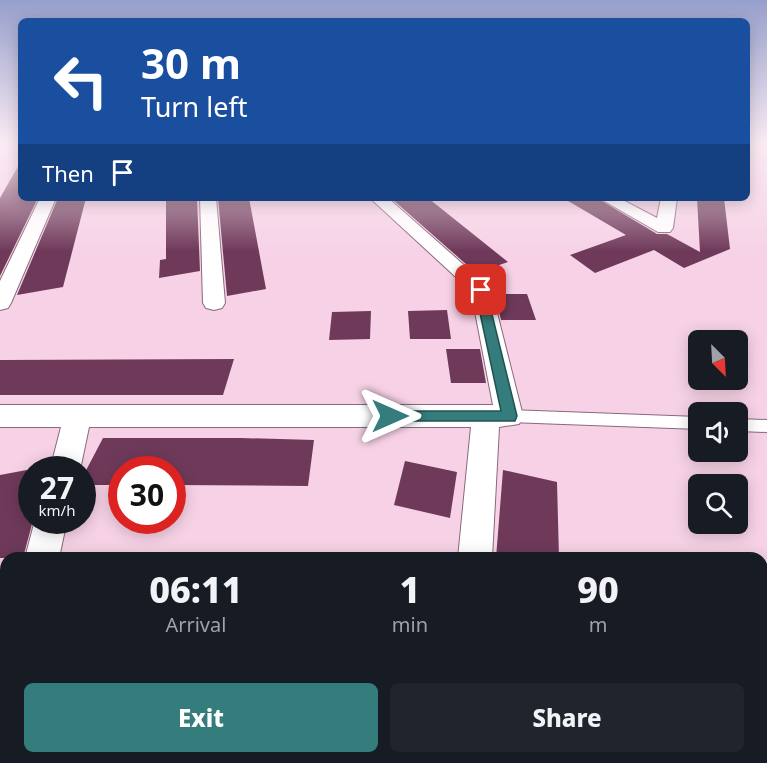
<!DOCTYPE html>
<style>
:root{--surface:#171b24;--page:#20242c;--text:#f1f3f6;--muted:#9ea1a6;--accent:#347d7c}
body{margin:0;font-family:"Noto Sans",sans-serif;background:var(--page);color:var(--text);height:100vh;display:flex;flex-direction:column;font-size:22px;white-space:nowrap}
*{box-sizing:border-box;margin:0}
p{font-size:20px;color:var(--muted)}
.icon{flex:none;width:33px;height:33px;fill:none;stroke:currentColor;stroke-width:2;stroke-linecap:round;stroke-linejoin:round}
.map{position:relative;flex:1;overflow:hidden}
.sheet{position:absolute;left:0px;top:552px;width:768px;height:212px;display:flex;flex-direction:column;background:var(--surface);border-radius:18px 18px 0 0;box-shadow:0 3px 15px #0003}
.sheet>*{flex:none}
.banner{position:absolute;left:18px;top:18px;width:732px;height:183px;border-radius:9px;box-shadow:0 3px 15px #0003;background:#1a4fa0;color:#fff;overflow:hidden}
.needle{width:39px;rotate:156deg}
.fabs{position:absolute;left:688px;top:330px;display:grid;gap:12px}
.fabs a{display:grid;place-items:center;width:60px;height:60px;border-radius:9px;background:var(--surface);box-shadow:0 3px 15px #0003;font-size:30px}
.speed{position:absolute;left:18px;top:456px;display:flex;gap:12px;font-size:30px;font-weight:700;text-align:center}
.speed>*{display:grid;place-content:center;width:78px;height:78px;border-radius:50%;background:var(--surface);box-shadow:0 3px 15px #0003;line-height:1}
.speed small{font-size:15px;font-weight:400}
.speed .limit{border:9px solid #d22;background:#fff;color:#111}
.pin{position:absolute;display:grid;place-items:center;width:51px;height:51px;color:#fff;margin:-26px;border-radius:12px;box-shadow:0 3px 9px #0006}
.me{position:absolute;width:66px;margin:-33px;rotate:90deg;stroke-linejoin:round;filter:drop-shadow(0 0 4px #0008)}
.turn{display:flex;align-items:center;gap:21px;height:126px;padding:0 24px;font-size:27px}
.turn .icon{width:78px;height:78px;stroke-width:2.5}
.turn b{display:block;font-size:42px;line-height:51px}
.then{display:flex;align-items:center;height:57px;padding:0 24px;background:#0003;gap:12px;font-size:22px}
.eta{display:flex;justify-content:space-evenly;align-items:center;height:102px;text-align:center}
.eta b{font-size:36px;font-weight:800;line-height:42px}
.cta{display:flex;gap:12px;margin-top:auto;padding:12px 24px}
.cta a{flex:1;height:69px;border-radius:9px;background:var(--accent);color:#fff;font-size:24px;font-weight:800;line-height:69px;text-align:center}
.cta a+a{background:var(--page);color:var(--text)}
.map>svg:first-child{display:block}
.building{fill:#6f3a5a}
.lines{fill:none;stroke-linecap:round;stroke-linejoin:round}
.lane-casing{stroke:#89697b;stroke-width:2}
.street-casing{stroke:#89697b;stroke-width:2}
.lane{fill:#fff;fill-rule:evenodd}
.street{fill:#fff;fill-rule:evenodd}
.route{fill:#347d7c;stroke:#225151;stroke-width:1.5}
</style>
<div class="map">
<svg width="767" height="763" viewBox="0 0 767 763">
<rect width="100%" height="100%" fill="#f7d2e6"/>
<!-- building -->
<path class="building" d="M21 161V198H38L0 276V198Z
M58 198H86L63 287 17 295Z
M166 198H197L200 271 159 278 160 260 166 259Z
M218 198H249L266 289 227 296Z
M391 198H428L508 262 476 273Z
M563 198H597L657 234H667L700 252 697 198H724L730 249 684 268 654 250 595 273 570 255 626 235Z
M495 294H527L536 320H501Z
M447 310 451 339H410L408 311Z
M371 311 370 339 329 340 332 312Z
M446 349H480L486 383H451Z
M234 359 223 395H0V360Z
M103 438H241L314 440 308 486 172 485V470H122V485H82V478Z
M405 461 457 472 450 518 394 505Z
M32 469V524L23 558H0V475Z
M503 470 557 482 559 558H496Z"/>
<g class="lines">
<defs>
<path id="lane" d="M509 410 699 417V429L509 422 504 420 502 416 504 412Z
M738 419 767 420V432L738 431Z"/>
<path id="street" d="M40 198H56L11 303 8 308 0 310V281Z
M200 198H216L225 303 222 308 214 310 206 308 203 303Z
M370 198H388L491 289 523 416 519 424 499 427 492 558H458L471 427H89L80 470H50L61 427H0V405H493L471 291Z
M599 198H619L657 218 661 198H677L673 228 670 232H658Z
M35 520H67L59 558H25Z
M6 675V738L0 740V678Z
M437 758H481V763H437Z"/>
</defs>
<!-- lane casing -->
<use href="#lane" class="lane-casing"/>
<!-- street casing -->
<use href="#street" class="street-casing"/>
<!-- lane -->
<use href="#lane" class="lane"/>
<!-- street -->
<use href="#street" class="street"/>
</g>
<!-- sky -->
<linearGradient id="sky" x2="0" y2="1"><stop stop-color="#969fcc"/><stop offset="0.57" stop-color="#fbebf4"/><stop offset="1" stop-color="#fbebf4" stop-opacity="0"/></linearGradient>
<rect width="767" height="251" fill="url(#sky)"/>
<!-- route -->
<path class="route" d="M481 286 486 290 517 416 515 421H385L383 416 385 412 390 411H501L475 290Z"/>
</svg>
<div class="fabs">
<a><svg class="needle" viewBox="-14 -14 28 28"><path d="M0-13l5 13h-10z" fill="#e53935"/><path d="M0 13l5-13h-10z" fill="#9ea1a6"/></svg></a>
<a><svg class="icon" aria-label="sound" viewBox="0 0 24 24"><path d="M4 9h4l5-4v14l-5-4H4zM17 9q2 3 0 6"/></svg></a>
<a><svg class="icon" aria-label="search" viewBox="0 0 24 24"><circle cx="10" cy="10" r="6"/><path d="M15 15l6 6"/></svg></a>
</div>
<div class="speed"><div>27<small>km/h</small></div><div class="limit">30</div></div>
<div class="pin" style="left:481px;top:290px;background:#d93025"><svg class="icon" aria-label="arrive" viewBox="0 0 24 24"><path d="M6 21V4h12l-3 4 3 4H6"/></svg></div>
<svg class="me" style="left:390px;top:416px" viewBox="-20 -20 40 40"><path d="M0-17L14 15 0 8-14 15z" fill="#347d7c" stroke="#fff" stroke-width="4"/></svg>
<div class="banner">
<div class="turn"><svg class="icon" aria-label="left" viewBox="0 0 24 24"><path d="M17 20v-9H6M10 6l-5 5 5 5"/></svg><div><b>30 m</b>Turn left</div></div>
<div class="then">Then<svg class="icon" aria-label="arrive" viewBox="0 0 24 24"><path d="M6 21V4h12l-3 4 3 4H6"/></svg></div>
</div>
<section class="sheet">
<div class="eta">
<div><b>06:11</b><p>Arrival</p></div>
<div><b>1</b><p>min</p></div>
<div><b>90</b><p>m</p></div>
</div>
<div class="cta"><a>Exit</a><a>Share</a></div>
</section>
</div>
